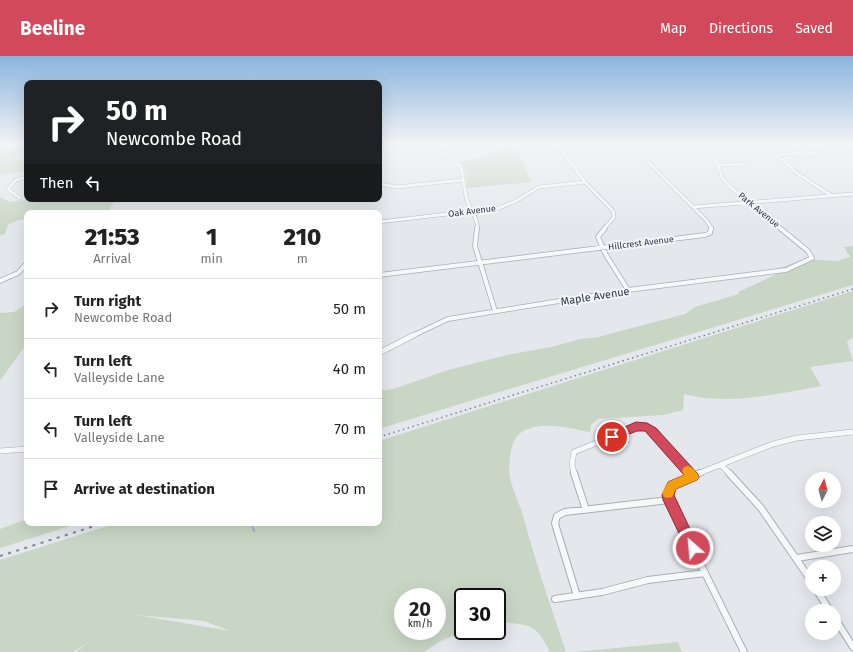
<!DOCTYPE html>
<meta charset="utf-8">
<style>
:root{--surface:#fff;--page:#f2f2f2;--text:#222;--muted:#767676;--line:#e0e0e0;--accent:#d1495b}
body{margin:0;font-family:"Fira Sans",sans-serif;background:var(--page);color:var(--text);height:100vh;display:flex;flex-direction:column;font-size:15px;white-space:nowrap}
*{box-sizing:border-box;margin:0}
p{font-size:13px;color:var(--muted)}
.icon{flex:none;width:22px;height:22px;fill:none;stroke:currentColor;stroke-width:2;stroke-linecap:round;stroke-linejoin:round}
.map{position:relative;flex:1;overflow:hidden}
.details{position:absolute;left:24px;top:154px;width:358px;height:316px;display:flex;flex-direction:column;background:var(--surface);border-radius:8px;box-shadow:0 4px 16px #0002}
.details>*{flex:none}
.top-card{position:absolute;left:24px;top:24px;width:358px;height:122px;border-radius:8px;box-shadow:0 4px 16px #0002;background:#202124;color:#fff;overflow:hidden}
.needle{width:26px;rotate:6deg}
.buttons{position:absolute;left:805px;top:416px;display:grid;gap:8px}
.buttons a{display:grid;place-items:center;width:36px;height:36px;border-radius:50%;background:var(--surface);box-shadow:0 4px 16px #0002;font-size:20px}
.speed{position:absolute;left:394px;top:532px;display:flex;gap:8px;font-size:20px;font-weight:700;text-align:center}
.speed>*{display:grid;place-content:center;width:52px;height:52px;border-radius:50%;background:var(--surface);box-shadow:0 4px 16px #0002;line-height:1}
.speed small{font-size:10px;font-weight:400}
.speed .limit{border:2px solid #111;border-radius:6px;background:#fff;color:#111}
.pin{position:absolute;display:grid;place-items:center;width:34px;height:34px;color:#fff;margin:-17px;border:2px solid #fff;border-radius:50%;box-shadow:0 1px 4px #0007}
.me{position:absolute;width:44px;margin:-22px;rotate:333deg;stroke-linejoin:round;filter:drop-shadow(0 0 3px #0008)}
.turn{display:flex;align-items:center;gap:14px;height:84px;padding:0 16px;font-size:18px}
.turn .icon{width:52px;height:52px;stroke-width:2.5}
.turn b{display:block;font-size:28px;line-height:34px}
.then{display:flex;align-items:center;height:38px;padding:0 16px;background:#0003;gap:8px;font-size:15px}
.eta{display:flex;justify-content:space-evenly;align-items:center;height:68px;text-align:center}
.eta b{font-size:24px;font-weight:800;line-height:28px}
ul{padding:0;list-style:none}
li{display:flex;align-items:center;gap:12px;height:60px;padding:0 16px;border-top:1px solid var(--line)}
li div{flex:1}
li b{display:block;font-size:15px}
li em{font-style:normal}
header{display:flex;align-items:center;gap:24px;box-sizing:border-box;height:56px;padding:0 20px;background:var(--accent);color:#fff}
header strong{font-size:19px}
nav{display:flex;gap:22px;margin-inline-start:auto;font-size:14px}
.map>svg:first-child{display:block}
.green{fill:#c9d6c5;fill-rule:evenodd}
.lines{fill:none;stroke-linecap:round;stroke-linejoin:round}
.stream{stroke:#9fb4cc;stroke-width:2}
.street-far3-casing{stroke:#a9aeb7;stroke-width:4}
.street-far2-casing{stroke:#a9aeb7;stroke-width:5.5}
.street-far1-casing{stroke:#a9aeb7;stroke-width:6}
.street-casing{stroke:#a9aeb7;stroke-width:8}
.primary-casing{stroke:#a3abb8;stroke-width:1}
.street-far3{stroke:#f7f8fa;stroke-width:3}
.street-far2{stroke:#f7f8fa;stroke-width:4}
.street-far1{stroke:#f7f8fa;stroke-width:5}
.street{stroke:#f7f8fa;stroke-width:6}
.primary{fill:#fff;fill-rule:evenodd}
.rail-far1{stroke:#7d8696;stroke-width:1.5;stroke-dasharray:1.5 3.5;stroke-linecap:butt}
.rail{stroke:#7d8696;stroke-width:2;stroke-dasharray:3 5.5;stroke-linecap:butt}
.route{fill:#d1495b;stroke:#882f3b}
.slow{fill:#f59e0b}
.labels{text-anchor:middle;stroke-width:4;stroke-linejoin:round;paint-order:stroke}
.far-street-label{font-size:9px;fill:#2b3445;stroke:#f4f6f9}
.street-label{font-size:11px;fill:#2b3445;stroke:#f4f6f9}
</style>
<header>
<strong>Beeline</strong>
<nav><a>Map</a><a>Directions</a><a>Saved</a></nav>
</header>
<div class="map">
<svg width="853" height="596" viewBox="0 0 853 596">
<rect width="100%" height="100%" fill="#e4e7ec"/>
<!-- green -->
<path class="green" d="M0 89H27V92L12 102 18 104 27 103V114L0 119Z
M504 89H515L532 126 467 132C466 122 467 114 459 106L496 97Z
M0 141 10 146 28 143H117L115 144 107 157H27V163L18 164 8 169 5 178 0 179Z
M853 190V229C695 277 537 324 379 373V335L393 333 448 314 507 299 551 291 581 283 598 281 685 258 695 251 739 238 738 236 775 219 780 212 805 203 837 205 850 201 844 191Z
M853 235V281L847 286 853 305 810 311 821 330C776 338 729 350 684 338L683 354 663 359 598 363 591 369 590 376C569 372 537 363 519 378 510 385 508 412 510 422 513 435 519 447 523 459 535 505 551 551 566 596H550C535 565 529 569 497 566V541H463V575H466L440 585 424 596H76L89 586 73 596H0V504L117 467H379V385ZM403 541H437V575H403ZM137 559 204 565 230 575Z
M27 248V287L0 325V257L14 256Z
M27 463V467H80L0 492V473Z
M678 586 682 596H575Z"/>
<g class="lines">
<!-- stream -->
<path class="stream" d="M251 467 254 475"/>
<defs>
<path id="street-far3" d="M423 89 442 97 461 111C463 121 464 130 466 140 468 152 479 162 477 173
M557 89 585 126 613 155 614 161 604 173
M631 89 706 164 712 173
M696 89 718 108 722 122 728 129 781 173
M559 92 619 89
M379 95 382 89
M444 98 477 89
M829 98 799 97 775 99 783 104 795 116 832 140
M719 109 746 108
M379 128 397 131 463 124
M20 142 8 133 16 124 27 121
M126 143H130
M693 151 853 138
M379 166 499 152 516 145 539 131 585 126"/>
<path id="street-far2" d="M477 172 475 190 495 255
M605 172 598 181 606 199 628 234
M379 219 705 179 710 177 711 172
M0 225 18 217 27 207
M412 280 448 263 628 234 786 214 812 202 808 195 780 172"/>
<path id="street-far1" d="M379 297 414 279
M0 395 27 393
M721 409 730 418
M574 418 572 408 574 396 636 371 644 370 652 375 691 418
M697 418 773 388 797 382 853 376"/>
<path id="street" d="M574 417 586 454
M690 417 693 421
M700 417 675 427 668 434 669 444 744 596
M729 417 761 452 812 526
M797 502 853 493
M816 533 830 555
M577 540 556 471 555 467 557 460 565 456 669 444
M555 543 602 536 648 524 705 517
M834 561 853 591"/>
<path id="primary" d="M848 89H853V92Z"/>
</defs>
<!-- street-far3 casing -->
<use href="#street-far3" class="street-far3-casing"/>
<!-- street-far2 casing -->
<use href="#street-far2" class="street-far2-casing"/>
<!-- street-far1 casing -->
<use href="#street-far1" class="street-far1-casing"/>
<!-- street casing -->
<use href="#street" class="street-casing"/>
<!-- primary casing -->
<use href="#primary" class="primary-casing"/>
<!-- street-far3 -->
<use href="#street-far3" class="street-far3"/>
<!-- street-far2 -->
<use href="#street-far2" class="street-far2"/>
<!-- street-far1 -->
<use href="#street-far1" class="street-far1"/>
<!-- street -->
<use href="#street" class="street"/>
<!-- primary -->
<use href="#primary" class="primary"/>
<!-- rail-far1 -->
<path class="rail-far1" d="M379 381 853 233"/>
<!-- rail -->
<path class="rail" d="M0 500 104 467"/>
</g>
<!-- sky -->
<linearGradient id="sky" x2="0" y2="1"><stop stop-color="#8bb4dd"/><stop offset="0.51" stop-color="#f3f4f6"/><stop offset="1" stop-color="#f3f4f6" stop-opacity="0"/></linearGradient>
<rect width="853" height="173" fill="url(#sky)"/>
<!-- route -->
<path class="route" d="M636 366 647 367 656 372 697 417 699 421 697 424 676 433 674 439 699 492 697 496 693 498 688 496 663 444 662 439 668 426 684 419 645 375H637L612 385 608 384 606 381 608 378Z"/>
<!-- slow -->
<path class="slow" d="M688 410C693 412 696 415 699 421L697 424 676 433 672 441 668 442 664 441 662 437 668 426 684 419 682 415 684 411Z"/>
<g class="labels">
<!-- far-street labels -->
<g class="far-street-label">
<text transform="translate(759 154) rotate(39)" y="3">Park Avenue</text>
<text transform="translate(472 155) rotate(-7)" y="3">Oak Avenue</text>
<text transform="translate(641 187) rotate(-7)" y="3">Hillcrest Avenue</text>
</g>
<!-- street labels -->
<g class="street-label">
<text transform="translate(595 240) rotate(-9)" y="4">Maple Avenue</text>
</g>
</g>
</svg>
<div class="buttons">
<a><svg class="needle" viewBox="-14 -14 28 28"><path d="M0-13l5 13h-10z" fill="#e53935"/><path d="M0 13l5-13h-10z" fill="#767676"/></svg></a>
<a><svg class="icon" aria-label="layers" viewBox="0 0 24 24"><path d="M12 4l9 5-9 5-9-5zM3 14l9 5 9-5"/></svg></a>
<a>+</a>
<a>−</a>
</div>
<div class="speed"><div>20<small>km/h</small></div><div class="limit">30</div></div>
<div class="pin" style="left:612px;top:381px;background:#d93025"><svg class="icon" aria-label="arrive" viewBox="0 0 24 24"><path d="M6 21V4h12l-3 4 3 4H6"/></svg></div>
<svg class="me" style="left:693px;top:492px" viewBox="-20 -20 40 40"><circle r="17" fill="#d1495b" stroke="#fff" stroke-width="3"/><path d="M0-11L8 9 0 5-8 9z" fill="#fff"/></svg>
<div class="top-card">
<div class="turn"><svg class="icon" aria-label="right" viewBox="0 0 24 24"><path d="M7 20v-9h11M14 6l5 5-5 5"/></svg><div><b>50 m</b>Newcombe Road</div></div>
<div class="then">Then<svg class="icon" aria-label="left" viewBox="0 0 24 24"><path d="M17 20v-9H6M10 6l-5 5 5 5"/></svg></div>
</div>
<section class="details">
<div class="eta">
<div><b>21:53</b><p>Arrival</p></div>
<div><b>1</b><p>min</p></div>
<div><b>210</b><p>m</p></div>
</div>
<ul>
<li><svg class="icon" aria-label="right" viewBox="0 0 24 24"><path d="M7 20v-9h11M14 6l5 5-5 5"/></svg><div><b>Turn right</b><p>Newcombe Road</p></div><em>50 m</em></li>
<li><svg class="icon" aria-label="left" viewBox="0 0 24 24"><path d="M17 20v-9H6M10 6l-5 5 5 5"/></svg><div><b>Turn left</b><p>Valleyside Lane</p></div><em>40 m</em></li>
<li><svg class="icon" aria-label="left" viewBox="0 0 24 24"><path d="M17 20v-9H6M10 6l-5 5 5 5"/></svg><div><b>Turn left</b><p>Valleyside Lane</p></div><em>70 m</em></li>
<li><svg class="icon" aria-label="arrive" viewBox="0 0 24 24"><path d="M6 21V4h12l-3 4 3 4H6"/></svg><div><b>Arrive at destination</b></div><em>50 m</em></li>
</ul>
</section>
</div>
